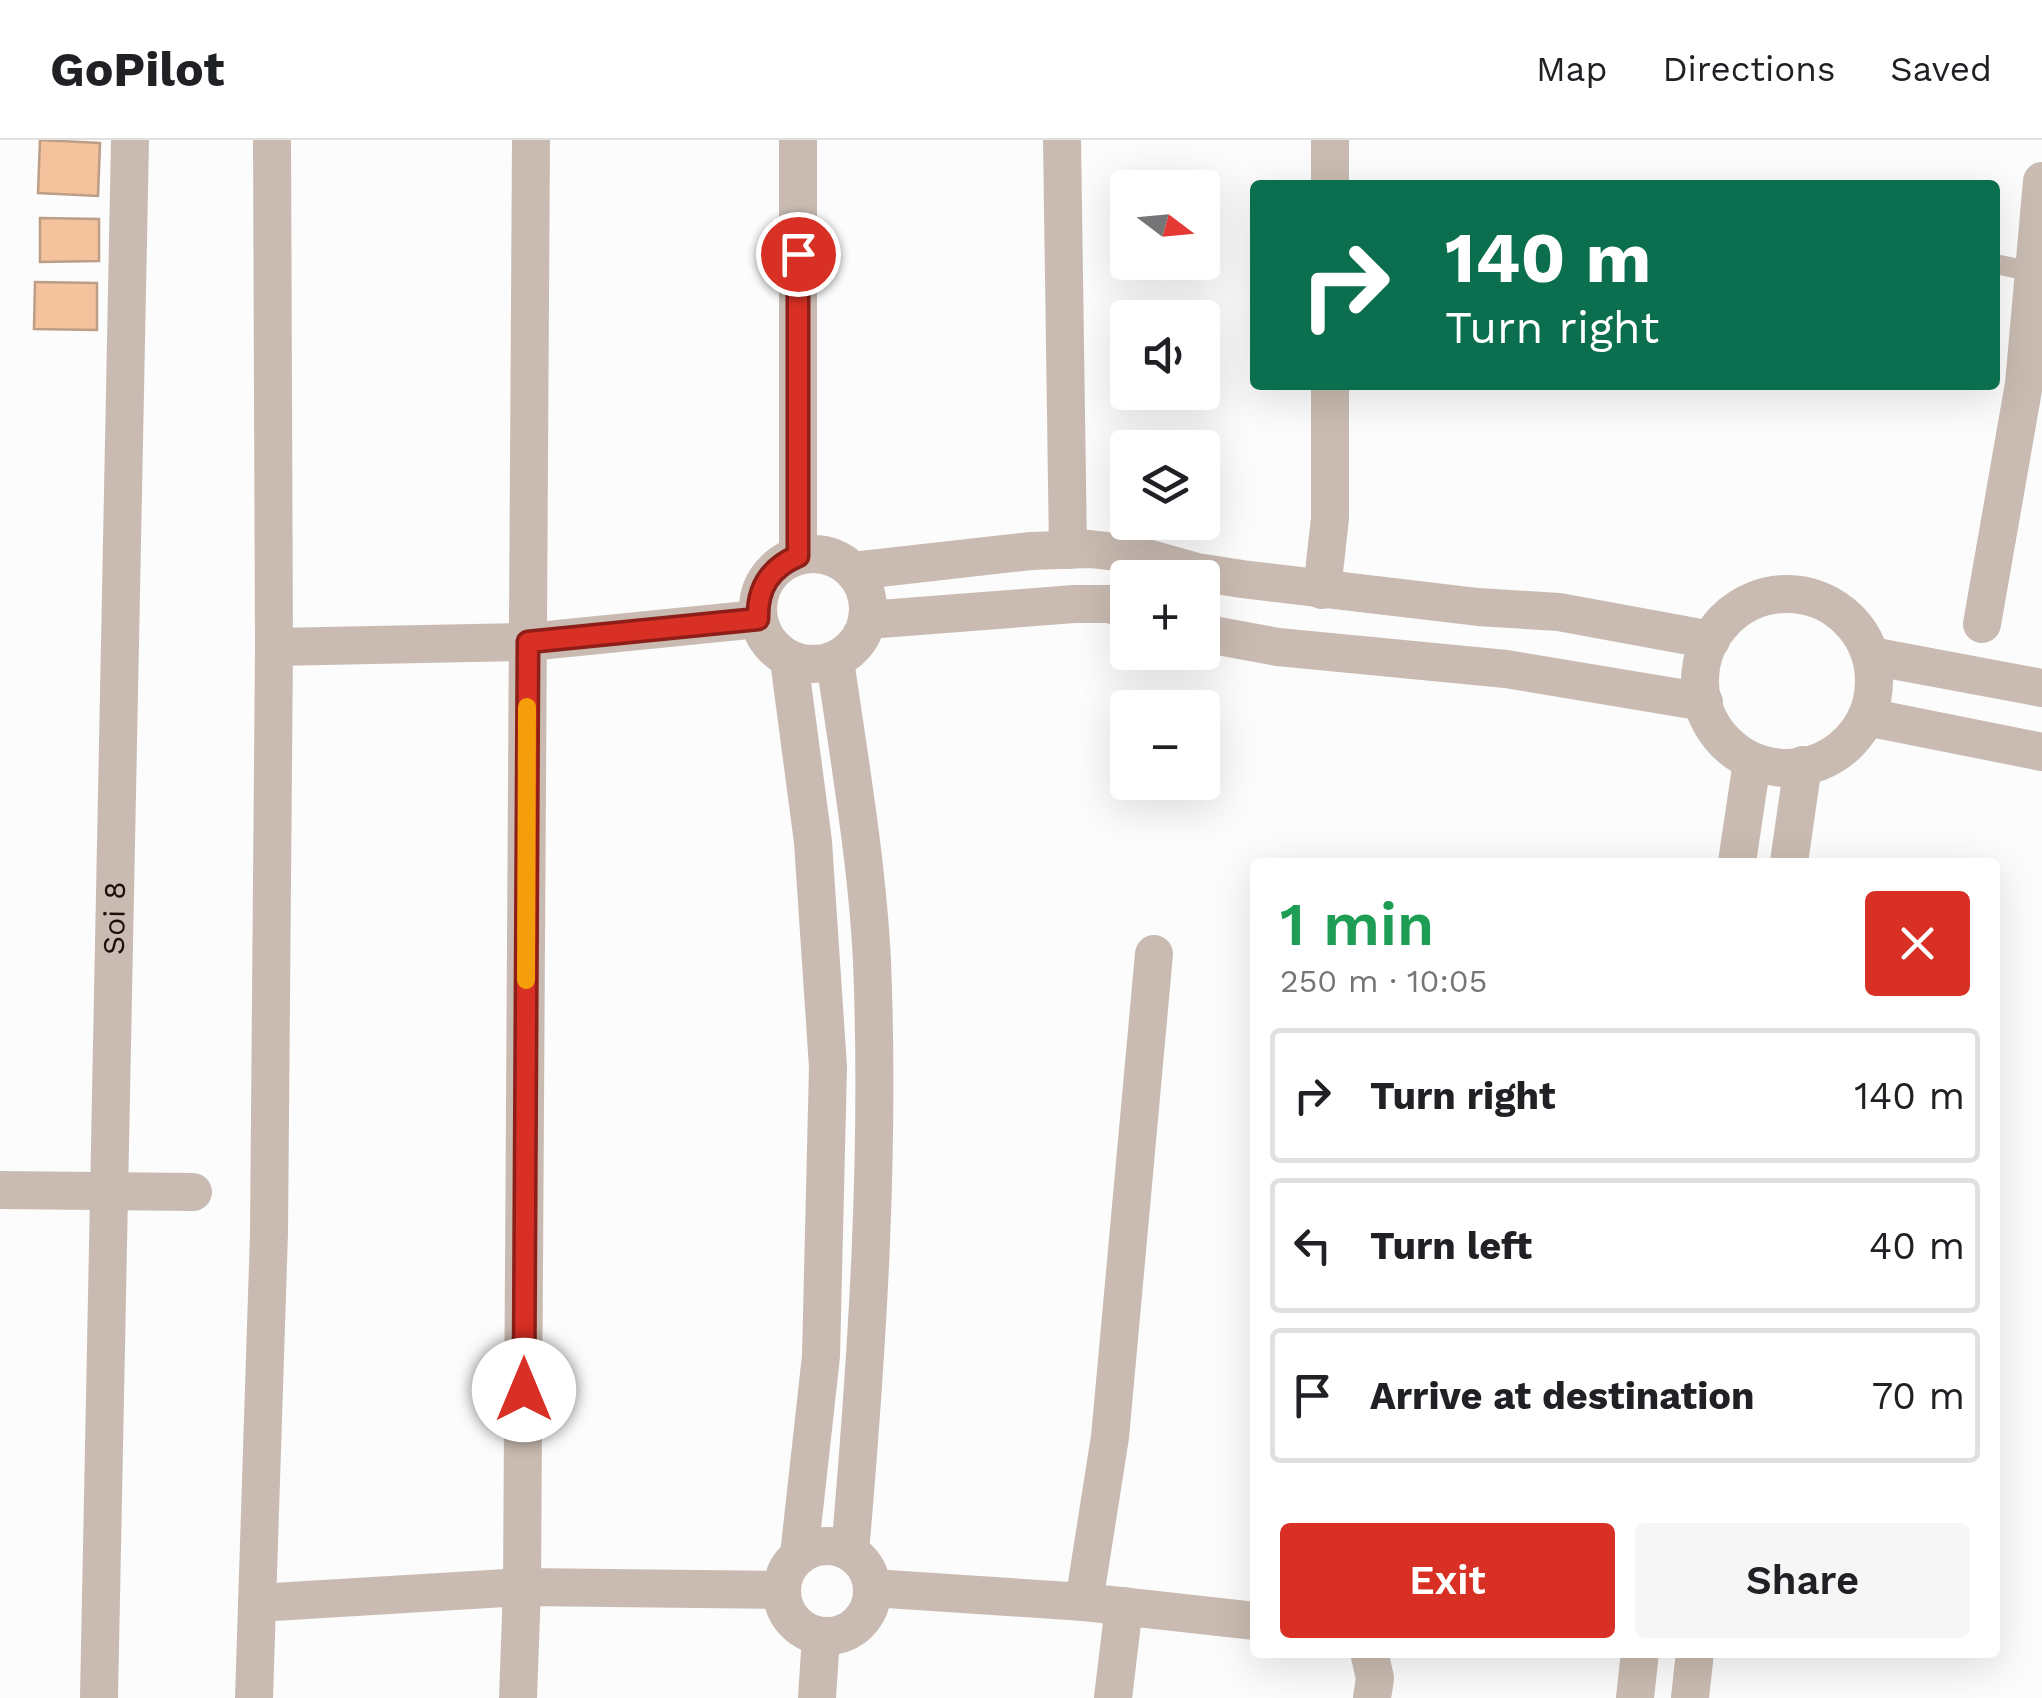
<!DOCTYPE html>
<meta charset="utf-8">
<style>
:root{--surface:#fff;--page:#f6f6f6;--text:#202124;--muted:#757577;--line:#e0e0e0;--accent:#d93025}
body{margin:0;font-family:"Work Sans",sans-serif;background:var(--page);color:var(--text);height:100vh;display:flex;flex-direction:column;font-size:38px;white-space:nowrap}
*{box-sizing:border-box;margin:0}
p{font-size:32px;color:var(--muted)}
.icon{flex:none;width:55px;height:55px;fill:none;stroke:currentColor;stroke-width:2;stroke-linecap:round;stroke-linejoin:round}
.map{position:relative;flex:1;overflow:hidden}
.drawer{position:absolute;left:1250px;top:718px;width:750px;height:800px;display:flex;flex-direction:column;background:var(--surface);border-radius:10px;box-shadow:0 10px 40px #0002}
.drawer>*{flex:none}
.top-card{position:absolute;left:1250px;top:40px;width:750px;height:210px;border-radius:10px;box-shadow:0 10px 40px #0002;background:#0b6e4f;color:#fff;overflow:hidden}
.needle{width:65px;rotate:106deg}
.fabs{position:absolute;left:1110px;top:30px;display:grid;gap:20px}
.fabs a{display:grid;place-items:center;width:110px;height:110px;border-radius:10px;background:var(--surface);box-shadow:0 10px 40px #0002;font-size:50px}
.pin{position:absolute;display:grid;place-items:center;width:85px;height:85px;color:#fff;margin:-42px;border:5px solid #fff;border-radius:50%;box-shadow:0 2px 10px #0007}
.me{position:absolute;width:110px;margin:-55px;rotate:0deg;stroke-linejoin:round;filter:drop-shadow(0 0 8px #0008)}
.turn{display:flex;align-items:center;gap:35px;height:210px;padding:0 30px;font-size:45px}
.turn .icon{width:130px;height:130px;stroke-width:2.5}
.turn b{display:block;font-size:70px;line-height:85px}
.round{display:grid;place-items:center;flex:none;width:105px;height:105px;border-radius:10px;background:var(--page)}
.summary{display:flex;align-items:center;justify-content:space-between;height:170px;padding:0 30px}
h1{font-size:60px;font-weight:600;line-height:75px;color:#1e9e55}
.button{display:flex;gap:20px;margin-top:auto;padding:20px 30px}
.button a{flex:1;height:115px;border-radius:10px;background:var(--accent);color:#fff;font-size:40px;font-weight:600;line-height:115px;text-align:center}
.button a+a{background:var(--page);color:var(--text)}
ul{padding:0;list-style:none}
li{display:flex;align-items:center;gap:30px;height:135px;margin:0 20px 15px;padding:0 10px;border:5px solid var(--line);border-radius:10px}
li div{flex:1}
li b{display:block;font-size:38px}
li em{font-style:normal}
header{display:flex;align-items:center;gap:60px;box-sizing:border-box;height:140px;padding:0 50px;background:var(--surface);border-bottom:2px solid var(--line)}
header strong{font-size:48px}
nav{display:flex;gap:55px;margin-inline-start:auto;font-size:35px}
.map>svg:first-child{display:block}
.building{fill:#f4c29c;stroke:#bc9e87;stroke-width:2.5}
.lines{fill:none;stroke-linecap:round;stroke-linejoin:round}
.lane{stroke:#c9bbb1;stroke-width:20}
.street{stroke:#c9bbb1;stroke-width:38}
.route-casing{stroke:#8d1f18;stroke-width:25}
.route{stroke:#d93025;stroke-width:18}
.slow{stroke:#f59e0b;stroke-width:18}
.labels{text-anchor:middle;stroke-width:10;stroke-linejoin:round;paint-order:stroke}
.street-label{font-size:30px;fill:#1c1109;stroke:#fff}
</style>
<header>
<strong>GoPilot</strong>
<nav><a>Map</a><a>Directions</a><a>Saved</a></nav>
</header>
<div class="map">
<svg width="2042" height="1558" viewBox="0 0 2042 1558">
<rect width="100%" height="100%" fill="#fcfcfc"/>
<!-- building -->
<path class="building" d="M40 0 100 3 98 56 38 53Z
M40 78 99 79V121L40 122Z
M35 142 97 143V190L34 189Z"/>
<g class="lines">
<!-- lane -->
<path class="lane" d="M1995 124 2034 132"/>
<!-- street -->
<g class="street">
<path d="M798 0V416"/>
<path d="M1062 0 1068 410"/>
<path d="M1330 0V45"/>
<circle cx="813" cy="469" r="55"/>
<path d="M853 431 1031 411 1090 409 1133 414 1197 432 1242 439 1478 467 1559 472 1711 500"/>
<path d="M1322 450 1330 378V245"/>
<circle cx="1787" cy="541" r="87"/>
<path d="M867 480 1074 464H1110L1128 471"/>
<path d="M1982 484 2024 244 2042 41"/>
<path d="M1202 493 1278 507 1506 529 1704 562"/>
<path d="M274 507 528 502 758 479"/>
<path d="M1871 516 2042 548"/>
<path d="M789 520 813 702 828 927 821 1216 799 1415"/>
<path d="M835 520C849 619 867 721 872 821 880 1019 867 1215 850 1412"/>
<path d="M1867 577 2042 612"/>
<path d="M1737 722 1752 622"/>
<path d="M1789 722 1803 625"/>
<path d="M0 1050 193 1052"/>
<circle cx="827" cy="1451" r="45"/>
<path d="M872 1448 1084 1462 1255 1481"/>
<path d="M1084 1462 1110 1297 1154 814"/>
<path d="M257 1463 522 1447 781 1450"/>
<path d="M1369 1512 1375 1538 1372 1558"/>
<path id="s1" d="M99 1558 130 0"/>
<path d="M254 1558 269 1093 274 507 272 0"/>
<path d="M518 1558 522 1447 531 0"/>
<path d="M817 1558 821 1496"/>
<path d="M1113 1558 1124 1466"/>
<path d="M1635 1558 1640 1512"/>
<path d="M1690 1558 1695 1512"/>
</g>
</g>
<g class="lines">
<defs>
<path id="route" d="M524 1250 528 502 758 479C757 448 770 428 798 416V114"/>
</defs>
<!-- route casing -->
<use href="#route" class="route-casing"/>
<!-- route -->
<use href="#route" class="route"/>
<!-- slow -->
<path class="slow" d="M526 840 527 567"/>
</g>
<g class="labels">
<!-- street labels -->
<g class="street-label">
<text dy="10" stroke="none"><textPath href="#s1" startOffset="780">Soi 8</textPath></text>
</g>
</g>
</svg>
<div class="fabs">
<a><svg class="needle" viewBox="-14 -14 28 28"><path d="M0-13l5 13h-10z" fill="#e53935"/><path d="M0 13l5-13h-10z" fill="#757577"/></svg></a>
<a><svg class="icon" aria-label="sound" viewBox="0 0 24 24"><path d="M4 9h4l5-4v14l-5-4H4zM17 9q2 3 0 6"/></svg></a>
<a><svg class="icon" aria-label="layers" viewBox="0 0 24 24"><path d="M12 4l9 5-9 5-9-5zM3 14l9 5 9-5"/></svg></a>
<a>+</a>
<a>−</a>
</div>
<div class="pin" style="left:798px;top:114px;background:#d93025"><svg class="icon" aria-label="arrive" viewBox="0 0 24 24"><path d="M6 21V4h12l-3 4 3 4H6"/></svg></div>
<svg class="me" style="left:524px;top:1250px" viewBox="-20 -20 40 40"><circle r="19" fill="#fff"/><path d="M0-13L10 11 0 6-10 11z" fill="#d93025"/></svg>
<div class="top-card">
<div class="turn"><svg class="icon" aria-label="right" viewBox="0 0 24 24"><path d="M7 20v-9h11M14 6l5 5-5 5"/></svg><div><b>140 m</b>Turn right</div></div>
</div>
<section class="drawer">
<div class="summary"><div><h1>1 min</h1><p>250 m · 10:05</p></div><a class="round" style="background:#d93025;color:#fff"><svg class="icon" aria-label="close" viewBox="0 0 24 24"><path d="M6 6l12 12M18 6L6 18"/></svg></a></div>
<ul>
<li><svg class="icon" aria-label="right" viewBox="0 0 24 24"><path d="M7 20v-9h11M14 6l5 5-5 5"/></svg><div><b>Turn right</b></div><em>140 m</em></li>
<li><svg class="icon" aria-label="left" viewBox="0 0 24 24"><path d="M17 20v-9H6M10 6l-5 5 5 5"/></svg><div><b>Turn left</b></div><em>40 m</em></li>
<li><svg class="icon" aria-label="arrive" viewBox="0 0 24 24"><path d="M6 21V4h12l-3 4 3 4H6"/></svg><div><b>Arrive at destination</b></div><em>70 m</em></li>
</ul>
<div class="button"><a>Exit</a><a>Share</a></div>
</section>
</div>
